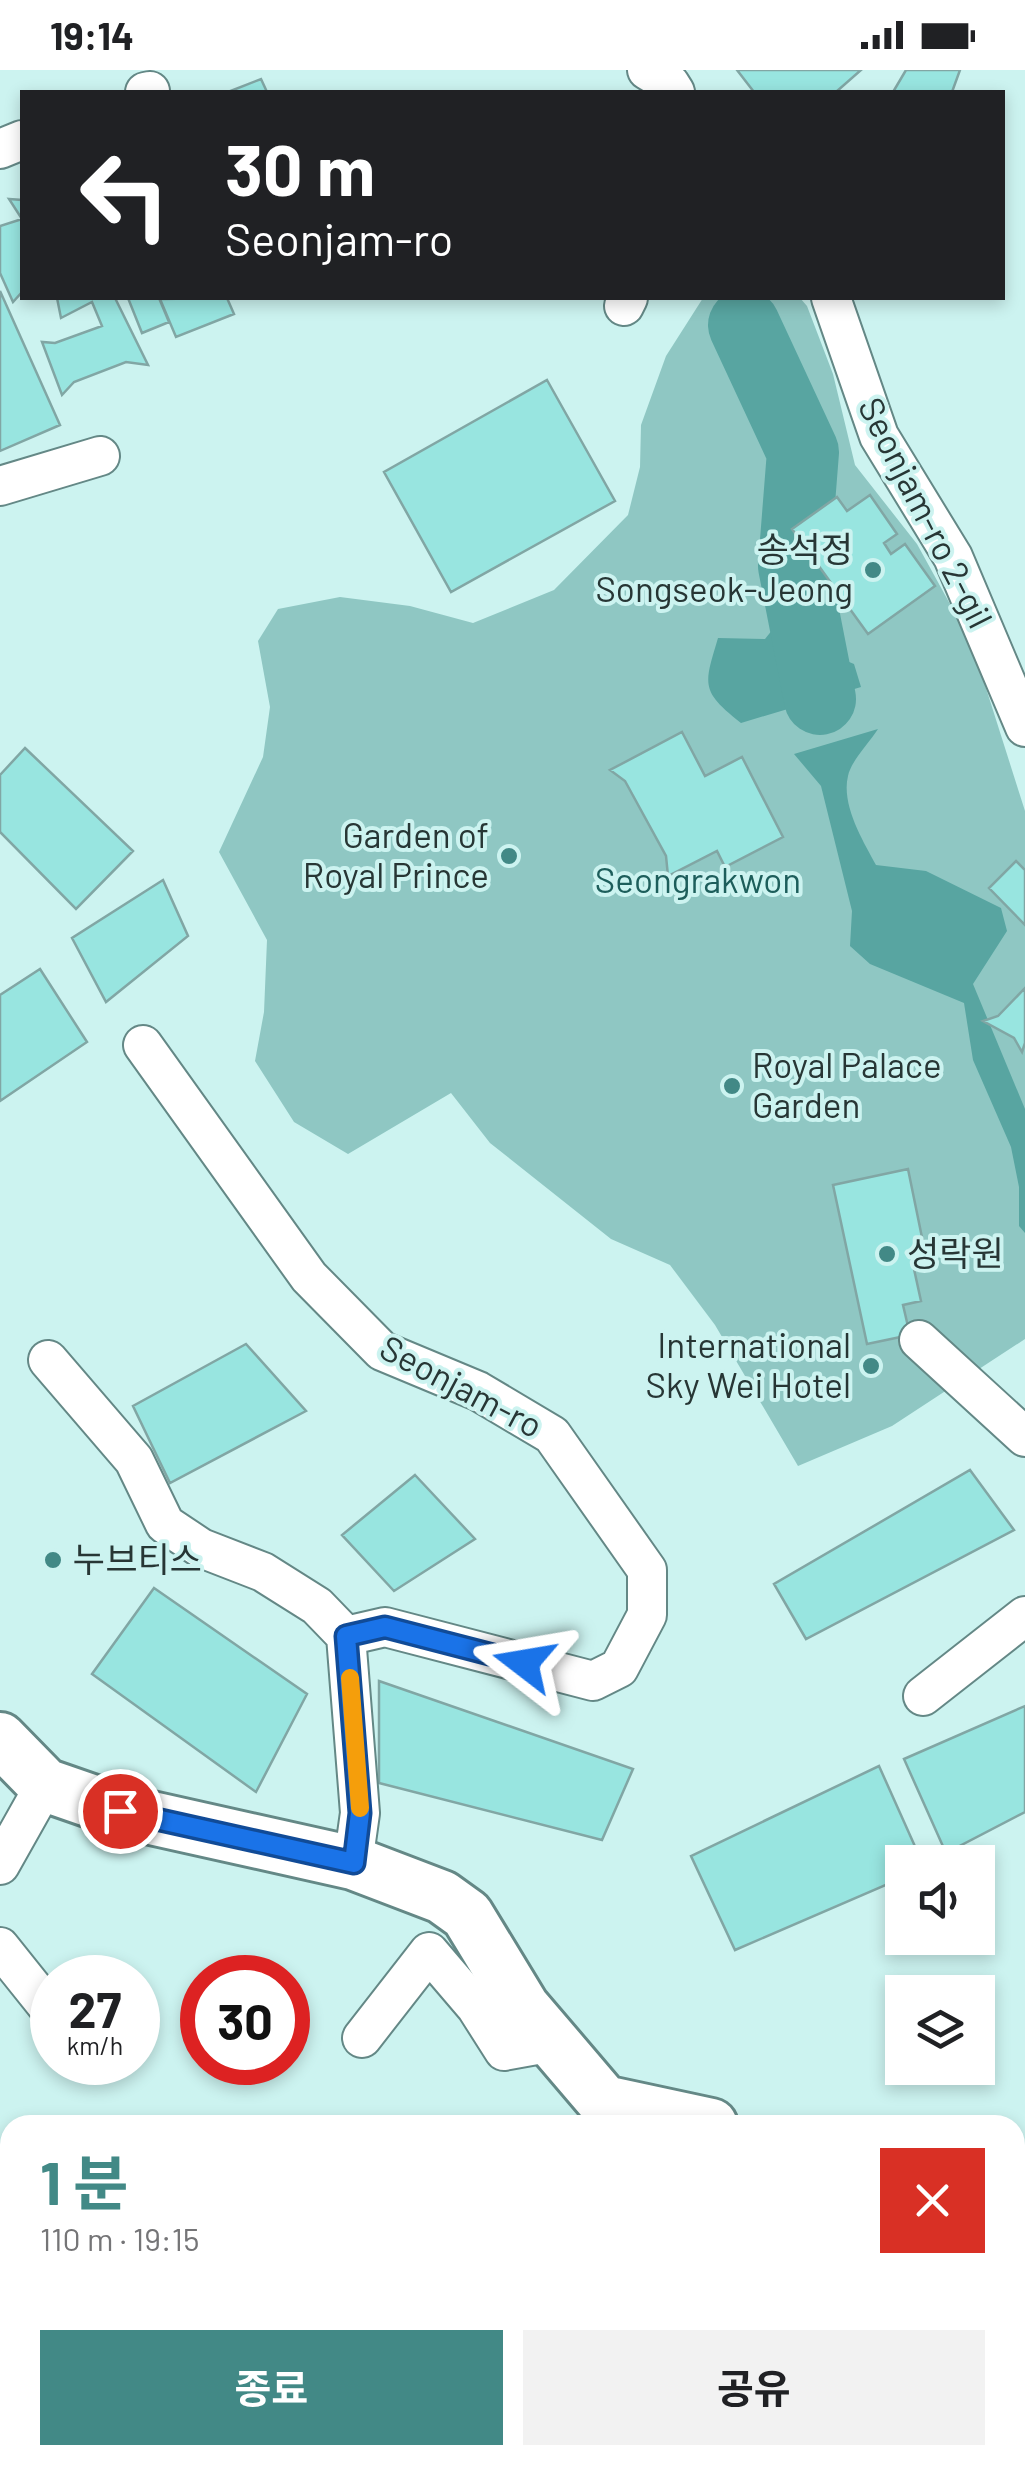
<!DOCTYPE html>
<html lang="ko">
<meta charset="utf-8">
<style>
:root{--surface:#fff;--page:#f2f2f2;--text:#202124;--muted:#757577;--accent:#428986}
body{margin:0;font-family:Barlow,"Noto Sans KR",sans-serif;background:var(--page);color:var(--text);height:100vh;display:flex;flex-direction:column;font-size:38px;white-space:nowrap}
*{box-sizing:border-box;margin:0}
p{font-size:32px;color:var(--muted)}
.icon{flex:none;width:55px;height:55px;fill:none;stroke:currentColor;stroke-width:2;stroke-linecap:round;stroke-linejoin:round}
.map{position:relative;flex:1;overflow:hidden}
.sheet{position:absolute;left:0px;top:2045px;width:1025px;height:350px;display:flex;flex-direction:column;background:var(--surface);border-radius:30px 30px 0 0;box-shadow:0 5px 15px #0003}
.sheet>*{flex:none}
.banner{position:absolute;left:20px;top:20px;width:985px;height:210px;border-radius:0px;box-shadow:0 5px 15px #0003;background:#202124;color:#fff;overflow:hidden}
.controls{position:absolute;left:885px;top:1775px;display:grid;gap:20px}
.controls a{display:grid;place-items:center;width:110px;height:110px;border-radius:0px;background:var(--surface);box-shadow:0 5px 15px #0003;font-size:50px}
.speed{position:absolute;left:30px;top:1885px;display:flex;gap:20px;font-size:50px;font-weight:700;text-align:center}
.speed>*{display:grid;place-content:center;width:130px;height:130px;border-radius:50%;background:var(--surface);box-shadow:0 5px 15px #0003;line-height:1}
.speed small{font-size:25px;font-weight:400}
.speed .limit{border:15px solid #d22;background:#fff;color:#111}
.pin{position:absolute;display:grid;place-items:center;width:85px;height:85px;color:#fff;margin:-42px;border:5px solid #fff;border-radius:50%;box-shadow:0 2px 10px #0007}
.me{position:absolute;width:110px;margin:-55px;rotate:284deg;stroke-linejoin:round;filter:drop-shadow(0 0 8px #0008)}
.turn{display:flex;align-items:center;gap:35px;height:210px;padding:0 40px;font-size:45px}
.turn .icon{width:130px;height:130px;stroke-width:2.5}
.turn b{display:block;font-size:70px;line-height:85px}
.round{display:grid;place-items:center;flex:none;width:105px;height:105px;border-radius:0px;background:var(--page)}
.headline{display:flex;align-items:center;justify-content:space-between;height:170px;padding:0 40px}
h1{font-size:60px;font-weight:700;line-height:75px;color:var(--accent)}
.action{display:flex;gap:20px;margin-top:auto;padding:20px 40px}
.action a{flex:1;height:115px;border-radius:0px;background:var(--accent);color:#fff;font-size:40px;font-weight:700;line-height:115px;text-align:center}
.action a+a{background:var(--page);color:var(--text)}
.status{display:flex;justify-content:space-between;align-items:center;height:70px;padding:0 50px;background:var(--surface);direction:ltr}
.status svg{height:28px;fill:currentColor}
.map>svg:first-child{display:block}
.green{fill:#8fc7c3}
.water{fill:#58a5a1}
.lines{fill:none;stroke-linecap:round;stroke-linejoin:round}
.river{stroke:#58a5a1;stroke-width:72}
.building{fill:#98e5e0;stroke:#81a6a4;stroke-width:2.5}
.street-casing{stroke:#648886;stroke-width:42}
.secondary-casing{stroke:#648886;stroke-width:58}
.street{stroke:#fff;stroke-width:38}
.secondary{stroke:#fff;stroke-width:52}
.route-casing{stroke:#114b97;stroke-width:25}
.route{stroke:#1a73e8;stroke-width:18}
.slow{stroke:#f59e0b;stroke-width:18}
.poi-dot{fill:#428986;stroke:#ccf3f0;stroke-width:4}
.labels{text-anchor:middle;stroke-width:8;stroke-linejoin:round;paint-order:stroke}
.street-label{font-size:35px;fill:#273635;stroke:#ccf3f0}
.poi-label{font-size:35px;fill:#273635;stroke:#ccf3f0;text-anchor:end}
.park-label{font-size:35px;fill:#1d5e5b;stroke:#ccf3f0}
</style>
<div class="status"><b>19:14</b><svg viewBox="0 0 49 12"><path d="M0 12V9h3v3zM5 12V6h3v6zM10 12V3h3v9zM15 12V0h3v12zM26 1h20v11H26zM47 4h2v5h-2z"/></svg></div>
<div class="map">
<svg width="1025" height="2395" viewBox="0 0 1025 2395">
<rect width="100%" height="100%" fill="#ccf3f0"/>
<!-- green -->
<path class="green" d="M703 228H800L807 236 833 304 855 395 917 474 972 574 1025 741V1269L892 1356 798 1396 715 1255 670 1195 611 1169 490 1073 451 1023 348 1084 294 1052 255 991 264 942 267 870 219 782 263 687 270 637 258 571 278 539 340 527 410 536 473 553 554 520 628 445 640 397 641 355 666 286Z"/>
<!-- water -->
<path class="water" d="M794 496 815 515 837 587 854 594 861 617 741 653C700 621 704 615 718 568L765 569 781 549 780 527Z
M878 659C869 673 851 691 848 706 841 735 863 771 876 795L926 801 1001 838 1007 861 973 914 1025 1039V1163L1019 1156V1117L1011 1077 973 990 964 933 870 894 850 876 852 841 821 716 794 684Z"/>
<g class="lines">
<!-- river -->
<path class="river" d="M744 255 803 382 794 496 820 629"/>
</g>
<!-- building -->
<path class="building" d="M737 0H861L836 22H754Z
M906 0H960L952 22H893Z
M261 9 267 22H228Z
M9 129 22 130V222L13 232 0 203V156L22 149Z
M0 221 60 355 0 381Z
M57 228H115L148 295 126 292 74 312 62 325 42 272 55 273 102 256 92 232 61 248Z
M128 228H159L169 252 142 263Z
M227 228 234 244 176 267 160 229Z
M547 310 615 431 451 522 384 402Z
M870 425 897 464 884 473 891 484 905 474 935 516 868 564 792 459 837 427 847 441Z
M682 662 705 706 742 687 783 767 725 797 717 781 668 806 666 786 625 711 610 700Z
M25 678 133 781 76 839 0 762V705Z
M1016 791 1025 800V855L989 818Z
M163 810 188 866 106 932 72 868Z
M40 899 87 972 0 1031V925Z
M1025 918V973L1022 982 1014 968 983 951 998 946Z
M908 1099 926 1187 912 1190 921 1231 903 1235 910 1265 867 1274 833 1115Z
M246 1274 306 1341 170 1413 133 1336Z
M970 1400 1014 1460 806 1569 774 1514Z
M415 1405 475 1469 394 1521 342 1465Z
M154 1518 307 1624 256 1722 92 1604Z
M379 1611 633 1699 602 1770 379 1713Z
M1025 1636V1742L946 1783 904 1689Z
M879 1696 922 1792H902V1808L735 1880 691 1786Z"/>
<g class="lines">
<defs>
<path id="street" d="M647 0 670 14 675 22
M145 22 150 21
M0 79 22 70
M831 228 879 366 953 487 1025 657
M624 236 628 228
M0 416 100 386
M143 975 309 1207 382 1281 478 1321 552 1365 647 1500V1545L619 1598 593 1611 385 1557 346 1566
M919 1270 1025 1367
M48 1290 134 1390 165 1454 201 1478 263 1502 317 1536 346 1566 360 1743 353 1793
M923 1626 1025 1546
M0 1795 45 1715
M0 1877 52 1942
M362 1968 429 1882 476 1937 504 1981 553 1972"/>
<path id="secondary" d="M0 1669 45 1715 120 1741 353 1793 442 1827 467 1845 523 1937 604 2032 711 2055
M1015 2173 1025 2176"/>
</defs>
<!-- street casing -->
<use href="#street" class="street-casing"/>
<!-- secondary casing -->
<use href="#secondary" class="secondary-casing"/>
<!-- street -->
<use href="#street" class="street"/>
<!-- secondary -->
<use href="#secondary" class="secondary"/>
</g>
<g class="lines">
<defs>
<path id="route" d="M120 1741 354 1793 360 1743 346 1566 385 1557 524 1593"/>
</defs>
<!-- route casing -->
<use href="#route" class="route-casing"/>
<!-- route -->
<use href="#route" class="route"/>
<!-- slow -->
<path class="slow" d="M350 1608 360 1738"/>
</g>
<!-- markers -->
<g class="poi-dot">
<circle cx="873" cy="500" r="10"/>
<circle cx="509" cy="786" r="10"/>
<circle cx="732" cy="1016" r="10"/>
<circle cx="887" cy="1184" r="10"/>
<circle cx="871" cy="1296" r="10"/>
<circle cx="53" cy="1490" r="10"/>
</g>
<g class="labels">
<!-- street labels -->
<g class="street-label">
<text transform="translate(925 443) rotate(63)" y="12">Seonjam-ro 2-gil</text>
<text transform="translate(461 1317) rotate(28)" y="12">Seonjam-ro</text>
</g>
<!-- poi labels -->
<g class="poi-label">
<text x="853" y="492">송석정<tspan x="853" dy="40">Songseok-Jeong</tspan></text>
<text x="489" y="778">Garden of<tspan x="489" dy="40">Royal Prince</tspan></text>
<text x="752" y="1008" text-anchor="start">Royal Palace<tspan x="752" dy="40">Garden</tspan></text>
<text x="907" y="1196" text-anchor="start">성락원</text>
<text x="851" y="1288">International<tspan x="851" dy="40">Sky Wei Hotel</tspan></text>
<text x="73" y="1502" text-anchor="start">누브티스</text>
</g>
<!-- park labels -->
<g class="park-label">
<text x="698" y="823">Seongrakwon</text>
</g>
</g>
</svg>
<div class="controls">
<a><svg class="icon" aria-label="sound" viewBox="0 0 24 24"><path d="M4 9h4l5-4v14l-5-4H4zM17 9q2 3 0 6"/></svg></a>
<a><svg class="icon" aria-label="layers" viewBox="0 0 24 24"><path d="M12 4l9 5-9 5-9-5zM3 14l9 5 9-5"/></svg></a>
</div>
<div class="speed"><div>27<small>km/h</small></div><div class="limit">30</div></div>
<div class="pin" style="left:120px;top:1741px;background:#d93025"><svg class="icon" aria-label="arrive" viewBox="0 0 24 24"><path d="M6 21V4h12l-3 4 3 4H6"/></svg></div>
<svg class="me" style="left:524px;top:1593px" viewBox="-20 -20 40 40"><path d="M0-17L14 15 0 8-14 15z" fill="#1a73e8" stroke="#fff" stroke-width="4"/></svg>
<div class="banner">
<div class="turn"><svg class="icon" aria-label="left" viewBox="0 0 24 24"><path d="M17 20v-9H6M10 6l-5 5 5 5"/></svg><div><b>30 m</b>Seonjam-ro</div></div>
</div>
<section class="sheet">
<div class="headline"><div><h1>1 분</h1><p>110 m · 19:15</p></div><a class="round" style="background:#d93025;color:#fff"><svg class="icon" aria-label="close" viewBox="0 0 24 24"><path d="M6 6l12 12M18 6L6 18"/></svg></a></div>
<div class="action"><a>종료</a><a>공유</a></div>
</section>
</div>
